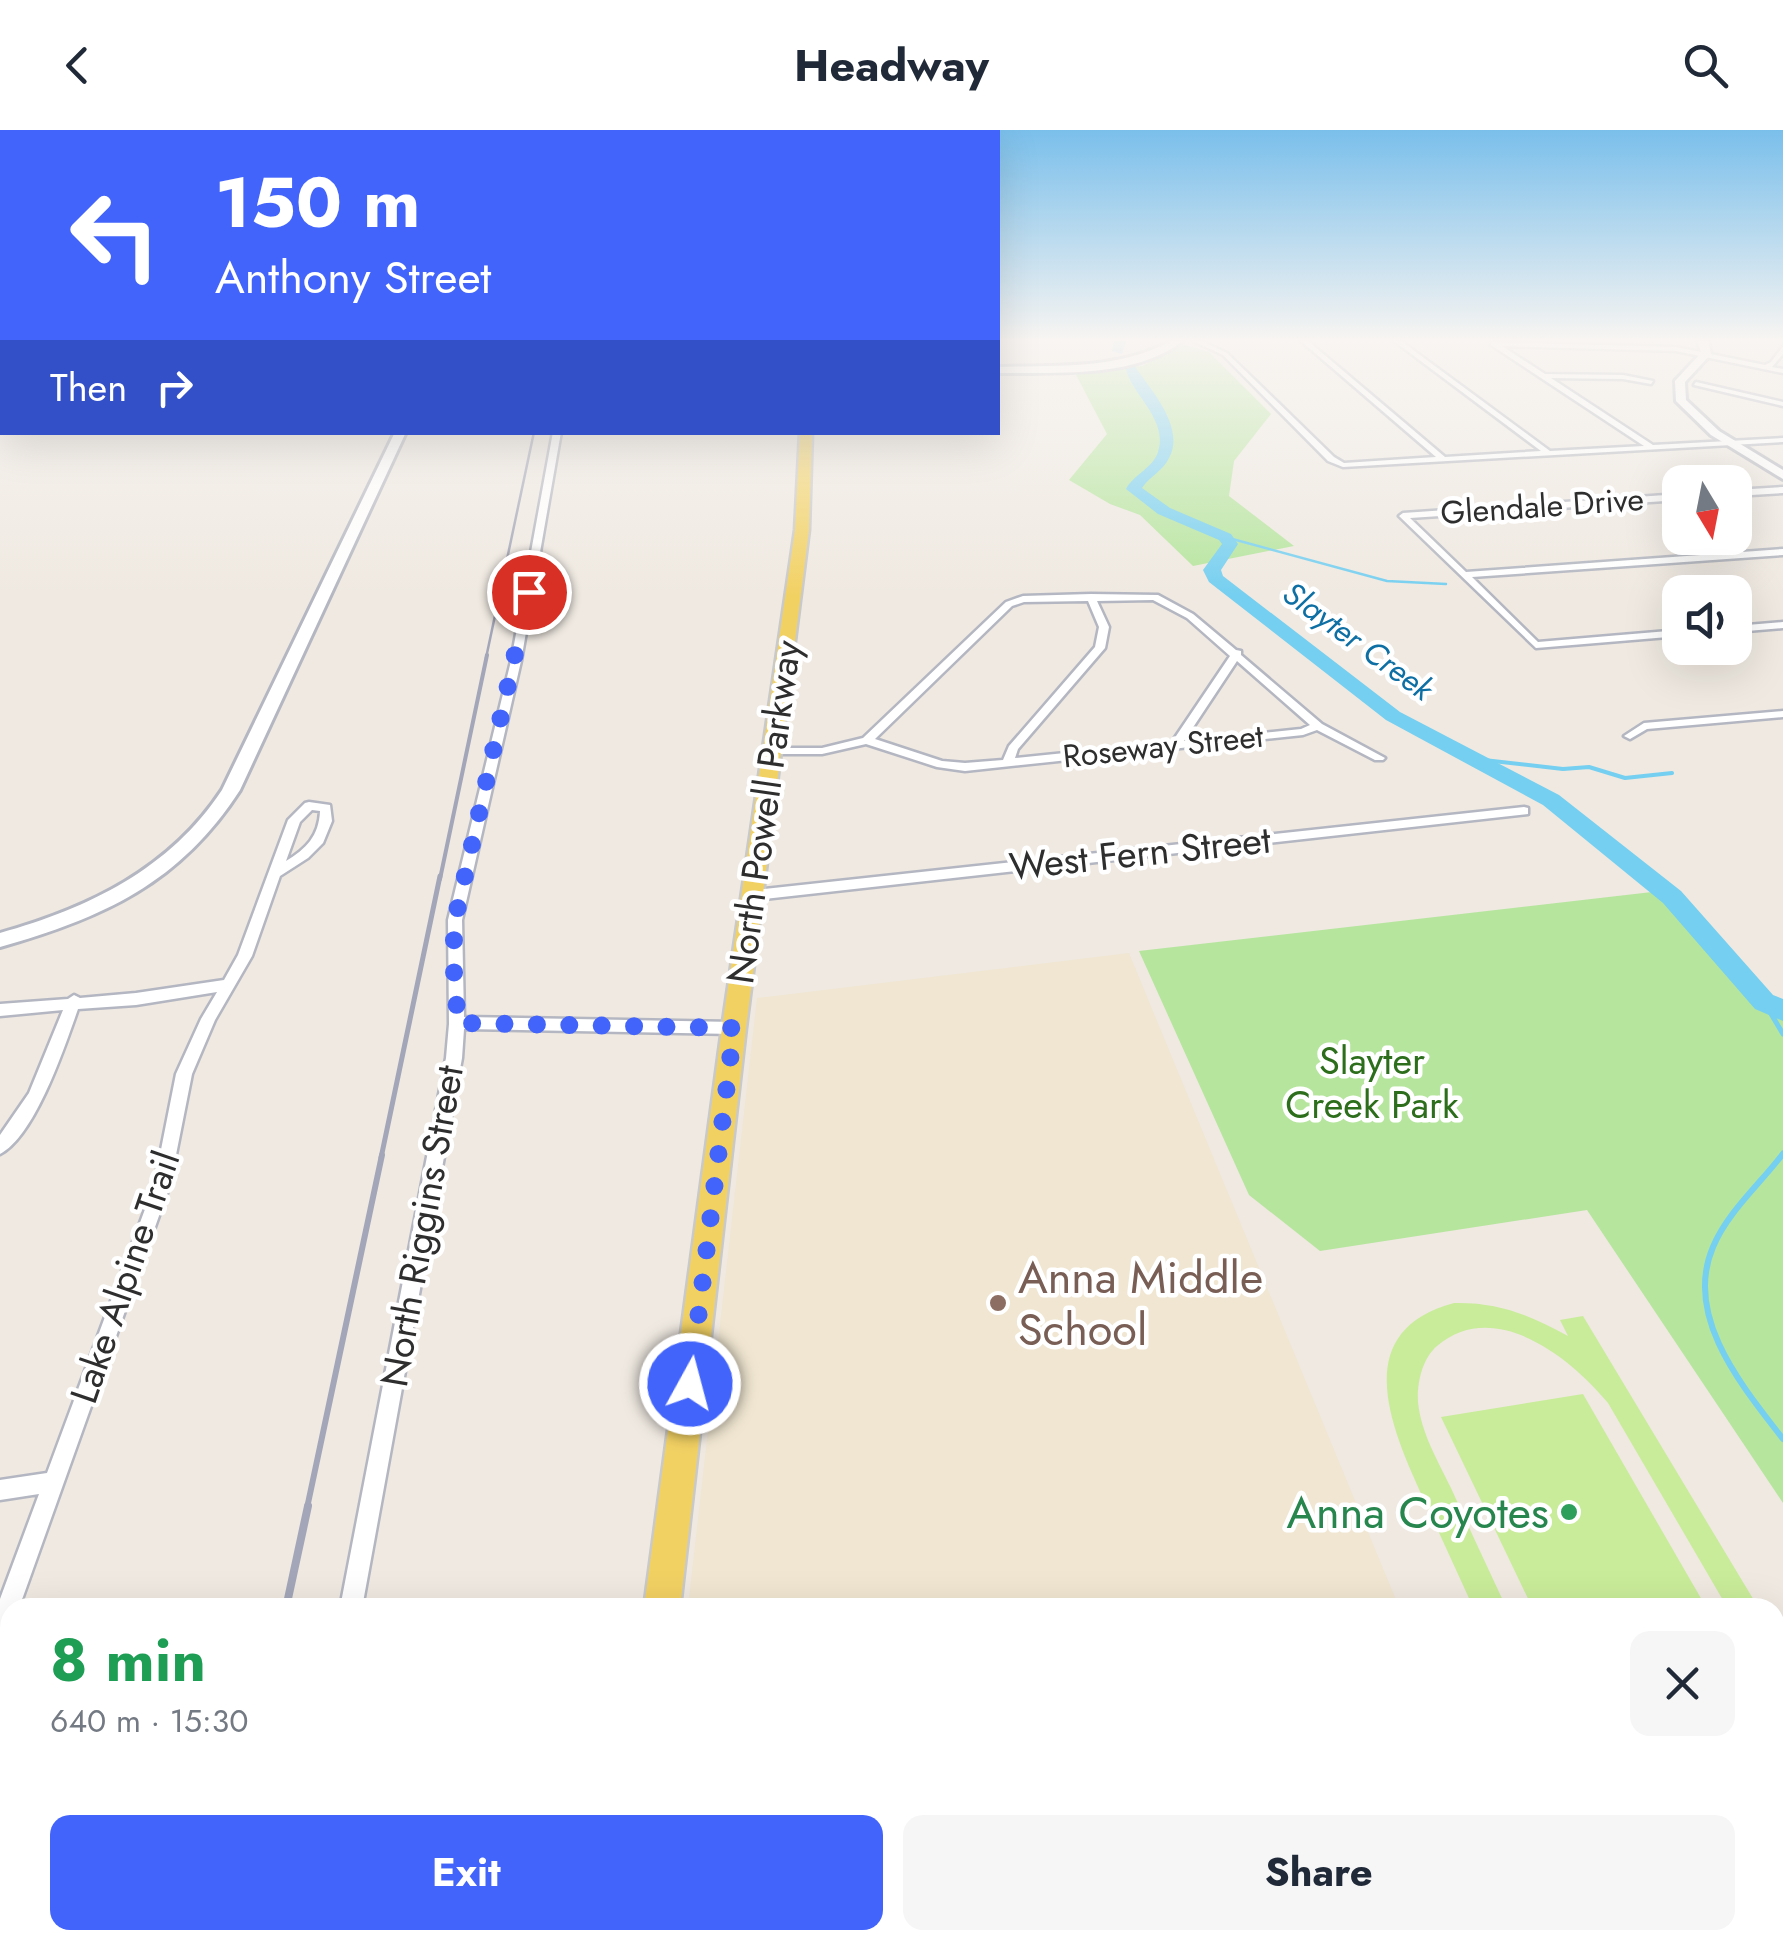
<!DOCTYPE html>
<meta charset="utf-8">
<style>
:root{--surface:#fff;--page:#f6f6f7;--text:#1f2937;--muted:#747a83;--accent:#4264fb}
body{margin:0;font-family:Jost,sans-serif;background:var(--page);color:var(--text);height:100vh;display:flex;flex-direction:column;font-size:38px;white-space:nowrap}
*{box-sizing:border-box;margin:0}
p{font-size:32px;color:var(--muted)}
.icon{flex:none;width:55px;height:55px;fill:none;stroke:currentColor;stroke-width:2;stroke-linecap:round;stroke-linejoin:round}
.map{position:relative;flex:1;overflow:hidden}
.drawer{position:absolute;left:0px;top:1468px;width:1785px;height:352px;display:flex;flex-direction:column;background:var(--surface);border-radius:30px 30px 0 0;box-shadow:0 10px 40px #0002}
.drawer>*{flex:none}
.hud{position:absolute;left:0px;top:0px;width:1000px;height:305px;box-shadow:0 10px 40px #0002;background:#4264fb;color:#fff;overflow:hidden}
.needle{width:65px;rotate:170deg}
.controls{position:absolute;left:1662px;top:335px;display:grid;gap:20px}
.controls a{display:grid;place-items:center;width:90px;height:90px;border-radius:20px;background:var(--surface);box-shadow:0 10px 40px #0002;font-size:50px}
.pin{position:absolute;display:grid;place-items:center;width:85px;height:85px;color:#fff;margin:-42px;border:5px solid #fff;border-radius:50%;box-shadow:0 2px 10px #0007}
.me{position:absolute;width:110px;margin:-55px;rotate:7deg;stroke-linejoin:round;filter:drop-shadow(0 0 8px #0008)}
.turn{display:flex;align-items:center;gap:35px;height:210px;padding:0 50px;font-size:45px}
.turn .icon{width:130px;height:130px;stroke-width:2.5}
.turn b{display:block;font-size:70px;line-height:85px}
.then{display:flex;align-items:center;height:95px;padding:0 50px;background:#0003;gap:20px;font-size:38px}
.round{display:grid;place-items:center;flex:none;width:105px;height:105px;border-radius:20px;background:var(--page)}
.head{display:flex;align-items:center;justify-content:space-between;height:170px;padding:0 50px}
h1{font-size:60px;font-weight:700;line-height:75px;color:#1e9e55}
.button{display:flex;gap:20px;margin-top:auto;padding:20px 50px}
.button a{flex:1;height:115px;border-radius:20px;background:var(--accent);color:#fff;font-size:40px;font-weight:700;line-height:115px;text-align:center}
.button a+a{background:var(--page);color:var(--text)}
header{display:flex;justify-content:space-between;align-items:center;height:130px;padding:0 50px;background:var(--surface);font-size:45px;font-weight:700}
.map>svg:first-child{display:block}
.education{fill:#f0e6d1}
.green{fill:#b6e59e}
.pitch{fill:#c9ec9a}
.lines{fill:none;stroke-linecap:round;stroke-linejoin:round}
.stream-far3{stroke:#75cff0;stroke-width:2.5}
.stream-far2{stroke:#75cff0;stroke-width:4}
.stream-far1{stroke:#75cff0;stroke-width:5}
.stream{stroke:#75cff0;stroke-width:6}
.river{fill:#75cff0;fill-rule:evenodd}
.street-casing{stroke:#b4b7c1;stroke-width:5}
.secondary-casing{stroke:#b4b7c1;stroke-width:6}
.primary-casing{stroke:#c9c9c9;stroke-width:5}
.street{fill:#fff;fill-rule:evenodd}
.secondary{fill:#fff;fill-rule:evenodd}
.primary{fill:#f2d163;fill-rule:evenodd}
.rail-far4{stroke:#a3a6b8;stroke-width:2.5}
.rail-far3{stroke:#a3a6b8;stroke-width:4}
.rail-far2{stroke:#a3a6b8;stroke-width:5}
.rail-far1{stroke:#a3a6b8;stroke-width:6}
.rail{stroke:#a3a6b8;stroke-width:8}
.route{stroke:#4264fb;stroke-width:18;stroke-dasharray:0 32.4}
.education-dot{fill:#8d6e63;stroke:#fff;stroke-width:4}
.leisure-dot{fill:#2e9e5b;stroke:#fff;stroke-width:4}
.labels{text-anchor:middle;stroke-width:9;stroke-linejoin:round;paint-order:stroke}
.far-street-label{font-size:32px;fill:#2e2e2e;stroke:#fff}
.far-water-label{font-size:32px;font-style:italic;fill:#0d6fa3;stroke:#fff}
.street-label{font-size:38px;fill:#2e2e2e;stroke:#fff}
.park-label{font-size:38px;fill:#2c6e1b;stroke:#fff}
.near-education-label{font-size:45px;fill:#785e54;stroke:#fff;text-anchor:start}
.near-leisure-label{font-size:45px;fill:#27864d;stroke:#fff;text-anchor:end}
</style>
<header><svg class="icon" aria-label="back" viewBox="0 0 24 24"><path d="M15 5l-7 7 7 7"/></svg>Headway<svg class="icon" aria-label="search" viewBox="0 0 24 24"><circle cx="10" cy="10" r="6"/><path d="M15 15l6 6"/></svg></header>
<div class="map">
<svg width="1783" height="1819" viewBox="0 0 1783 1819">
<rect width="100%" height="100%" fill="#efe9e1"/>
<!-- education -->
<path class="education" d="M1129 823 1399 1477H688L757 868Z
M650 1810H1536L1540 1819H649Z"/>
<!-- green -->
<path class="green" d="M1184 215 1209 222 1271 284 1234 331 1229 366 1294 416 1193 436 1140 385 1110 374 1069 350 1107 304 1074 241 1142 236Z
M1652 762 1783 884V1373L1587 1080 1320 1121 1249 1065 1139 821Z"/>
<!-- pitch -->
<path class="pitch" d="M1454 1173C1498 1172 1530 1185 1568 1206L1560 1190 1583 1186 1758 1477H1727L1608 1273C1571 1228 1495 1167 1437 1216 1422 1229 1417 1253 1418 1272 1421 1303 1438 1331 1451 1358 1469 1398 1488 1438 1506 1477H1473C1457 1442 1441 1407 1425 1372 1393 1302 1346 1202 1454 1173Z
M1583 1264 1706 1477H1532L1441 1287Z"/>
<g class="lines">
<!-- stream-far3 -->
<path class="stream-far3" d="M1225 407 1387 451 1446 454"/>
<!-- stream-far2 -->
<path class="stream-far2" d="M1475 629 1563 639 1589 637 1625 648 1672 643"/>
<!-- stream-far1 -->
<path class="stream-far1" d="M1764 872 1783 904
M1780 1028 1783 1023"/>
<!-- stream -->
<path class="stream" d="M1782 1025C1759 1055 1727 1083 1713 1117 1683 1187 1743 1257 1783 1309"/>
<!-- river -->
<path class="river" d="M1114 211H1126L1122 224 1112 221Z
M1125 234H1133C1150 259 1186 297 1169 328 1163 341 1150 346 1142 358L1170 378 1231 404 1238 414 1221 440 1223 446 1400 582 1559 665 1681 761 1773 865 1783 869V891L1755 879 1663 773 1543 675 1386 590 1209 452 1203 440 1222 414 1219 410 1158 384 1126 359C1134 344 1153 338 1158 322 1169 287 1128 263 1125 234Z"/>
<defs>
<path id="street" d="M1193 211H1201L1227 223 1334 327 1344 333 1436 327 1301 211H1308L1445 327 1541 321 1394 211H1401L1550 321 1644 316 1491 215V212L1676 217 1765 235 1771 232 1783 216V224L1772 237 1783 239V243L1676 221 1502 216 1545 244 1623 245 1653 251 1651 254 1623 249 1551 248 1653 315 1783 308V312L1343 337 1328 331 1223 225Z
M1696 252 1783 272V276L1694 255Z
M553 302H561L521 531 462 790 464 887 734 892 739 894 741 898 739 902 734 904 464 899 462 928 362 1478H340L446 928 449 894 448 790 511 531Z
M1783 357V363L1735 366V360Z
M1680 364V370L1410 388 1466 442 1783 419V425L1472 447 1538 512 1680 500V506L1536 518 1399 386 1403 383Z
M1091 464 1158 465 1193 484 1236 520 1241 521V525L1322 594 1385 628 1383 630H1375L1317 600 1303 605 965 641 937 637 866 614 822 624H775L769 621 775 618H822L863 608 1006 472 1023 466ZM1153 470 1187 488 1230 526 1172 612 1015 628 1018 619 1105 518 1109 497 1097 471ZM1088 471 1099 497 1095 517 1009 616 1003 630 965 633 942 631 875 609 1012 476 1024 472ZM1237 531 1310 595 1301 599 1184 611Z
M1783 492V498L1735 502V496Z
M1783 581V587L1647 599 1630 609 1624 606 1644 593Z
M309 672 330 675 332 691 323 713 308 728 280 746 252 826 215 890 192 944 170 1055 19 1478H10L8 1507 0 1510V1469L39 1364 0 1370V1350L47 1343 154 1055 176 944 201 889 217 862 136 875 78 879C65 916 35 1006 0 1024V1005L29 963 63 880 0 886V874L68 869 74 865 80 868 136 863 224 850 238 825 288 690 305 673ZM312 680 320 681C319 706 306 719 286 731L300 692Z
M1524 677 1528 678V684L755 770 748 765 755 760Z
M283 1810H309L308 1819H282Z"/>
<path id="secondary" d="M1171 211H1183C1133 249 1057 242 998 243V237C1057 235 1118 240 1171 211Z
M1698 211H1708L1711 224 1685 252 1686 270 1719 301 1783 340V349L1711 305 1676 271 1675 251 1701 223Z
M395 302H406L240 660C180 753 103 788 0 817V803C89 778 170 739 222 660Z"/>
<path id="primary" d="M800 302H812L809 400 746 898 680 1478H644L722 898 795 400Z
M599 1810H643L642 1819H598Z"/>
</defs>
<!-- street casing -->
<use href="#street" class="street-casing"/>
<!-- secondary casing -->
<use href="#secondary" class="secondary-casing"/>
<!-- primary casing -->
<use href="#primary" class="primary-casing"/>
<!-- street -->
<use href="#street" class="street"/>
<!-- secondary -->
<use href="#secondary" class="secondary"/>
<!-- primary -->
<use href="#primary" class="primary"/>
<!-- rail-far4 -->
<path class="rail-far4" d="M486 528 534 302"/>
<!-- rail-far3 -->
<path class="rail-far3" d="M440 749 487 525"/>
<!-- rail-far2 -->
<path class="rail-far2" d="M381 1028 440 746"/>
<!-- rail-far1 -->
<path class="rail-far1" d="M307 1378 382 1025"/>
<!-- rail -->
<path class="rail" d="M286 1478 308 1376
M213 1819 215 1810"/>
</g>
<!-- sky -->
<linearGradient id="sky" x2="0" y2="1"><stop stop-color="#7abfeb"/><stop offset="0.45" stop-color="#f8f5f2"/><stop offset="1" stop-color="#f8f5f2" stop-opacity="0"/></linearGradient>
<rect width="1783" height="466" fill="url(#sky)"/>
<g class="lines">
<!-- route -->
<path class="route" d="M529 462 455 790 453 829 458 893 734 898 690 1254"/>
</g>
<!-- markers -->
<circle class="education-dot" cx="998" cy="1173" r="10"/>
<circle class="leisure-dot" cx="1569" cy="1382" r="10"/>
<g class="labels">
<!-- far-street labels -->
<g class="far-street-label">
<text transform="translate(1542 376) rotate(-4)" y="11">Glendale Drive</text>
<text transform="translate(1163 616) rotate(-6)" y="11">Roseway Street</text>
</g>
<!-- far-water labels -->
<g class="far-water-label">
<text transform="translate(1358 511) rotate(36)" y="11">Slayter Creek</text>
</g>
<!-- street labels -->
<g class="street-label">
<text transform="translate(764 682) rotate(-82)" y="13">North Powell Parkway</text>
<text transform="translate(1140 723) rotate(-6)" y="13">West Fern Street</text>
<text transform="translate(422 1096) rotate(-80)" y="13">North Riggins Street</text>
<text transform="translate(125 1147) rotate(-71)" y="13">Lake Alpine Trail</text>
</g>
<!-- park labels -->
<g class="park-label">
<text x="1372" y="944">Slayter<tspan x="1372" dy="44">Creek Park</tspan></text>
</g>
<!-- near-education labels -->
<g class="near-education-label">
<text x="1018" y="1163">Anna Middle<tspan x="1018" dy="52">School</tspan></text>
</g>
<!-- near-leisure labels -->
<g class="near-leisure-label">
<text x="1549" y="1398">Anna Coyotes</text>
</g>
</g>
</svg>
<div class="controls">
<a><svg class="needle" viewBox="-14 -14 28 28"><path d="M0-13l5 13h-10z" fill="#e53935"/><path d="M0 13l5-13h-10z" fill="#747a83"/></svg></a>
<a><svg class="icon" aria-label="sound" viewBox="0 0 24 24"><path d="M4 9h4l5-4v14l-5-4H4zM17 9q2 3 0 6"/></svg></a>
</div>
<div class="pin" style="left:529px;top:462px;background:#d93025"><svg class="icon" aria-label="arrive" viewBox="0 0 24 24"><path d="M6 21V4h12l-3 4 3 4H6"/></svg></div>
<svg class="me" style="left:690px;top:1254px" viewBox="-20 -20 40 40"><circle r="17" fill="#4264fb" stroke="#fff" stroke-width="3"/><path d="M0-11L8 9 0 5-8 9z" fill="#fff"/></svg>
<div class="hud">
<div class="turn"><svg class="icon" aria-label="left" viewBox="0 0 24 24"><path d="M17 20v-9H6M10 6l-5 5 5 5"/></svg><div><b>150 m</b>Anthony Street</div></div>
<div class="then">Then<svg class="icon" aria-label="right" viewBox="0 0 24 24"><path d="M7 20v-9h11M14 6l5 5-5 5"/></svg></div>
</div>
<section class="drawer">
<div class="head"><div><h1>8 min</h1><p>640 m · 15:30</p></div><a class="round"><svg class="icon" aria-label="close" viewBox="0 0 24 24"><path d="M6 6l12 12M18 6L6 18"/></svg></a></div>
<div class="button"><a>Exit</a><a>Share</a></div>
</section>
</div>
